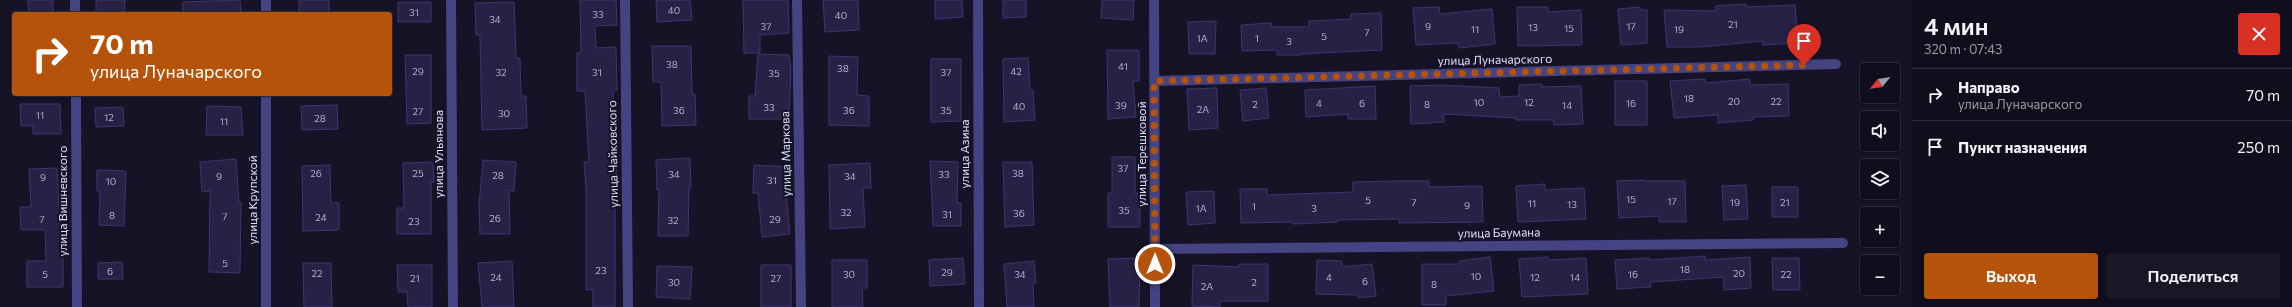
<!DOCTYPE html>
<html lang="ru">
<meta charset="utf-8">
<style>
:root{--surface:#100e1d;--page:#191726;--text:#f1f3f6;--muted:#9c9ca4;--line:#302e3b;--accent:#b45309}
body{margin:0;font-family:Commissioner,sans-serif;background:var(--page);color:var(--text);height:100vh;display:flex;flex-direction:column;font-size:15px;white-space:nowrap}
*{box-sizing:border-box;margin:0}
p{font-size:13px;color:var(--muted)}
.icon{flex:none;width:22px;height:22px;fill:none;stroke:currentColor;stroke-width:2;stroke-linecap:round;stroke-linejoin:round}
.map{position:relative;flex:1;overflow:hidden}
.sheet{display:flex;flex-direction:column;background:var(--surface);width:380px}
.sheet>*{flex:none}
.banner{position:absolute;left:12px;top:12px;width:380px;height:84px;border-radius:4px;box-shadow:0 1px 3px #0004,0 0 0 1px var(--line);background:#b45309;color:#fff;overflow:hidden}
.needle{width:26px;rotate:240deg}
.fabs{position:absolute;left:1860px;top:63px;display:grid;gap:8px}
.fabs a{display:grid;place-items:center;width:40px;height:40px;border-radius:4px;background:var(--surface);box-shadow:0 1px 3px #0004,0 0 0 1px var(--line);font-size:20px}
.pin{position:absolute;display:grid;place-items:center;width:34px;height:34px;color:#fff;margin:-41px -17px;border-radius:50% 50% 50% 0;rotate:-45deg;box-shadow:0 0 4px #0007}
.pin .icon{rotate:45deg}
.me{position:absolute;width:44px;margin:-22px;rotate:0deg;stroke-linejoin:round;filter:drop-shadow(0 0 3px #0008)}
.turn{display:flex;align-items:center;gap:14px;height:84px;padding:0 12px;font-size:18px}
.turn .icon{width:52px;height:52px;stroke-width:2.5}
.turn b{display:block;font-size:28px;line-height:34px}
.round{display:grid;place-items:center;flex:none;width:42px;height:42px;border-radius:4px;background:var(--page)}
.overview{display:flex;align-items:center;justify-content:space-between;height:68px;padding:0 12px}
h1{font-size:24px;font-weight:600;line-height:30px}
.primary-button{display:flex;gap:8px;margin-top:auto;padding:8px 12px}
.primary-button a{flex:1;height:46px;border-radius:4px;background:var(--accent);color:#fff;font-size:16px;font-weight:600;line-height:46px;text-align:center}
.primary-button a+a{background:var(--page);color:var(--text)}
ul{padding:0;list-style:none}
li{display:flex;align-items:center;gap:12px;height:52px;padding:0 12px;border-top:1px solid var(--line)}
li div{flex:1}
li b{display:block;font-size:15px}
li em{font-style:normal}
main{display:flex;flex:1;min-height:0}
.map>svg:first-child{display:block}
.building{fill:#282146;stroke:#413570}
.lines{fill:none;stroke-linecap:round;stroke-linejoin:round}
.minor{stroke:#454381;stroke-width:10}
.tertiary{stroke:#454381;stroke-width:10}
.route{stroke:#b45309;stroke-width:7;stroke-dasharray:0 12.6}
.labels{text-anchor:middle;stroke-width:4;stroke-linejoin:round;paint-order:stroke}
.number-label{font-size:10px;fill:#b2aece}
.street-label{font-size:12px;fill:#e0ddfb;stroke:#161327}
</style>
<main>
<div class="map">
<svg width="1912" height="307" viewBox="0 0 1912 307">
<rect width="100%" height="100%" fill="#161327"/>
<!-- building -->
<path class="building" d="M28 0H53V14H29Z
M96 0H125L124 14H96Z
M240 0 241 14H183V2Z
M299 0H329V14H299Z
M580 0H616L617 25 595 26 596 48 616 47 617 90H613L617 189H615V307H593V290H586V190L584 162H589L585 91H577V53H581Z
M656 0H690L692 20 657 22Z
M743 0H788L789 33 760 35V53H744Z
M823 0H858L859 30 825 32Z
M935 0H962L963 17 935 19Z
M1003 0H1026V17L1003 18Z
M1102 0H1134L1133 20 1101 18Z
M398 2H431V22H398Z
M514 2 516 58H520L521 96H526L527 128 482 130 480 35H476L475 3Z
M1746 4 1747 7 1795 5 1798 43 1763 45 1762 41 1701 47H1667L1664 10 1716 11V6Z
M1439 7 1440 14 1492 9 1495 44 1459 48 1458 43 1416 45 1413 8Z
M1517 7H1548V12L1581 10 1582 45 1518 46Z
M1640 7V10H1647V43L1621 45 1618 9Z
M1381 13 1382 50 1301 54V55H1277V50L1242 51 1241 25 1271 23 1272 27H1309V21L1351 19V14Z
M1216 21 1215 54H1189L1188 22Z
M652 46H691L692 94H695L696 125 662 126 661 82H653Z
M1107 50H1139V81H1133L1136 117 1108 119Z
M758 54 789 55 791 69 789 119H749V96H755Z
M405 55H431V123L407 124Z
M829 56 858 57 857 95 869 96V126L829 125Z
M1028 58 1030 90H1033L1035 120 1004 122 1003 59Z
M931 59H961V121L931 122Z
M1705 79V83L1750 79V85L1788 84 1789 116 1753 117V120L1718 123V115L1674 118 1670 81Z
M1615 81H1647V125H1615Z
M1542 84V87L1581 86 1583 124 1554 125 1553 120H1516V118L1443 114 1444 122 1411 124 1410 86 1442 85 1499 88 1500 97 1519 96V85Z
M1375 86 1376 119H1348V114L1306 117 1305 90Z
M1217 88 1218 128 1189 130 1187 89Z
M1266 88 1269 118 1243 121 1240 90Z
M20 104H60L61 134H33V126H21Z
M337 105 338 129 302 130 301 106Z
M207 106 241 107 243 135H206Z
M123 107 124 126 96 127 95 108Z
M1112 157H1135V193H1140V227H1108V193H1112Z
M690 158 691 188H689L688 236H658L659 189 657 190 656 160Z
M236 159 239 202H241L240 273 209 272 210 191 202 192 200 162Z
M483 160 516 162 514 191 509 190 510 234H480L479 204Z
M930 161 958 162 957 203H961V226H933Z
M433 162 434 182H431V234H397V208H404L403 163Z
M1003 162H1032L1034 225 1005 227Z
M870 163 871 188H863L865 227 830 229 829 165Z
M330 165 331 203H339V230L303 231 302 166Z
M754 165 791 167 790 194H786L790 234 762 237 758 193H753Z
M57 168 59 206H63V287H27V261H46L45 230H21L20 207H31L29 169Z
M97 170 126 171 124 226 99 225 100 191H97Z
M1644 180V181H1685L1686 222H1659V216L1619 218 1617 181Z
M1398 181H1429V187L1482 186 1483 222 1399 223V219L1337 220V222L1293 224 1292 222 1241 223 1240 189H1267V195L1353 192V182Z
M1545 184V190L1584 188 1586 219 1518 222 1516 186Z
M1746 185 1748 219 1724 220 1722 186Z
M1772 187H1798V217H1772Z
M1214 191 1215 223 1188 225 1186 192Z
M1705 256V260L1750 257 1751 288 1724 290 1723 277 1650 282 1651 287 1617 289 1615 260 1649 258V260Z
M1490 257 1494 291 1446 296V305H1422V264H1459V261Z
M1548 257V260L1586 258 1588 294 1522 297 1519 259Z
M963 258 965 284 930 286 929 260Z
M1140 258 1139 307H1110L1108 259Z
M1772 258H1799L1800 290H1773Z
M832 260H867V288H862L863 307H832Z
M1317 260 1342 261V267L1372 264 1376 296 1358 298 1357 295 1316 294Z
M512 261 514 307H482L478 263Z
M1034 261 1036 283H1033L1034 307H1007L1004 264Z
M122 262 123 279H98V263Z
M303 263H331L332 307H304Z
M1239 264H1268V301H1220V307L1192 306 1193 265 1239 267Z
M397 265H432V307H408L407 292H398Z
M761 265H791V307H761Z
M657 266 692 267 690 299 656 297Z"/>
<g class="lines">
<!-- minor -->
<path class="minor" d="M75 0V14
M451 0 453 307
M625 0 628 307
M797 0 801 307
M978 0 979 307
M266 14V0
M1155 81 1836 64
M76 94 77 307
M1155 249 1843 243
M266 307V94"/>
<!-- tertiary -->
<path class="tertiary" d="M1154 0 1155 307"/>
</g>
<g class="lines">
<!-- route -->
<path class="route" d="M1155 264 1154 81 1804 65"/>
</g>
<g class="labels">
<!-- number labels -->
<g class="number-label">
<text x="674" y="14">40</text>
<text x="414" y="16">31</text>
<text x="598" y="18">33</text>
<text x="841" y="19">40</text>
<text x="495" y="23">34</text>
<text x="1733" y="28">21</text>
<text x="766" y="30">37</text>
<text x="1428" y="30">9</text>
<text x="1631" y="30">17</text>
<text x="1533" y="31">13</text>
<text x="1569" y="32">15</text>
<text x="1475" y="33">11</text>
<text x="1679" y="33">19</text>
<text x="1367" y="36">7</text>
<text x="1324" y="40">5</text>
<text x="1202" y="42">1А</text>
<text x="1257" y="42">1</text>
<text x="1289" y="45">3</text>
<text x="672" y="68">38</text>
<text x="1123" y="70">41</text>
<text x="843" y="72">38</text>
<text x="418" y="75">29</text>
<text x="1016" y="75">42</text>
<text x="501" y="76">32</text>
<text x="597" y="76">31</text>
<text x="946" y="76">37</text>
<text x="774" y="77">35</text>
<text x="1689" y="102">18</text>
<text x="1734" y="105">20</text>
<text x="1776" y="105">22</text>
<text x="1479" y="106">10</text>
<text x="1529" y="106">12</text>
<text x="1319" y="107">4</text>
<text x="1362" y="107">6</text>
<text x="1631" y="107">16</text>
<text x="1255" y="108">2</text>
<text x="1427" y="108">8</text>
<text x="1121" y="109">39</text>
<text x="1567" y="109">14</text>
<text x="1019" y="110">40</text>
<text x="769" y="111">33</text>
<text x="1203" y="113">2А</text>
<text x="679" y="114">36</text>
<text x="849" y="114">36</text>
<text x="946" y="114">35</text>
<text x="418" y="115">27</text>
<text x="504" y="117">30</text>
<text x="40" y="119">11</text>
<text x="109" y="121">12</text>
<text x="320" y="122">28</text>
<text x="224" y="125">11</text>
<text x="1123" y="172">37</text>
<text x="316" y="177">26</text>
<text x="418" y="177">25</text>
<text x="1018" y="177">38</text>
<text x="674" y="178">34</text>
<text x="944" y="178">33</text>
<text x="498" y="179">28</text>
<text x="219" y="180">9</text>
<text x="850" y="180">34</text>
<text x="43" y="181">9</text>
<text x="772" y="184">31</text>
<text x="111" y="185">10</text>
<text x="1631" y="203">15</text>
<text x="1368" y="204">5</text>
<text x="1672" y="205">17</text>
<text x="1414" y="206">7</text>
<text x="1735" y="206">19</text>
<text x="1785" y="206">21</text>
<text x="1532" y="207">11</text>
<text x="1572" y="208">13</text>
<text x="1467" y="209">9</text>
<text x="1254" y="210">1</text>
<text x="1201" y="212">1А</text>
<text x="1314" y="212">3</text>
<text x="1124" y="214">35</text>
<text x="846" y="216">32</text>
<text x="1019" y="217">36</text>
<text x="947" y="218">31</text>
<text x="112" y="219">8</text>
<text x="225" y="220">7</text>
<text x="321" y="221">24</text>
<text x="495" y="222">26</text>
<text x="42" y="223">7</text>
<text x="775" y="223">29</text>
<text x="673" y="224">32</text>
<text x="414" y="225">23</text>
<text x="225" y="267">5</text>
<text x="1685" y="273">18</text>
<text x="601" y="274">23</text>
<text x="110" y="275">6</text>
<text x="947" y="276">29</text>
<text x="317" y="277">22</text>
<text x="1739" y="277">20</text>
<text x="45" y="278">5</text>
<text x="849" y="278">30</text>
<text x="1020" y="278">34</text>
<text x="1633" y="278">16</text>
<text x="1786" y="278">22</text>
<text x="1476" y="280">10</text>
<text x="496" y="281">24</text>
<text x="1329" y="281">4</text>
<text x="1535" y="281">12</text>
<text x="1575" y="281">14</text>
<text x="415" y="282">21</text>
<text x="776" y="282">27</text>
<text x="1365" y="285">6</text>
<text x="674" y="286">30</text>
<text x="1254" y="286">2</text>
<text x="1434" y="288">8</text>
<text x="1207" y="290">2А</text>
</g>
<!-- street labels -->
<g class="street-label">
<text transform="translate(1495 60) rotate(-1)" y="4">улица Луначарского</text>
<text transform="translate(439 154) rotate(-90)" y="4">улица Ульянова</text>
<text transform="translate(613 154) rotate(-91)" y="4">улица Чайковского</text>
<text transform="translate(786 154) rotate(-91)" y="4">улица Маркова</text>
<text transform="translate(965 154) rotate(-90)" y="4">улица Азина</text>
<text transform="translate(1142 154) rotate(-90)" y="4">улица Терешковой</text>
<text transform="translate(253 200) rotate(-90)" y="4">улица Крупской</text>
<text transform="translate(63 201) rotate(-90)" y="4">улица Вишневского</text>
<text transform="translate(1499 233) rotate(-1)" y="4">улица Баумана</text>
</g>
</g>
</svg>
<div class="fabs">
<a><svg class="needle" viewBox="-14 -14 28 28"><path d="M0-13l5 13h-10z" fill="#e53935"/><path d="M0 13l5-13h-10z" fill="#9c9ca4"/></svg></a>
<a><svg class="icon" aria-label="sound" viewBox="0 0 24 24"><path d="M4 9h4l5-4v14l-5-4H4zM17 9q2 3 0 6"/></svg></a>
<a><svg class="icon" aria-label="layers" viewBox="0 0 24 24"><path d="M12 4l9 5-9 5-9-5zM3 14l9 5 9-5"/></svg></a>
<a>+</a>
<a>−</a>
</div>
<div class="pin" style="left:1804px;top:65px;background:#d93025"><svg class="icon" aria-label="arrive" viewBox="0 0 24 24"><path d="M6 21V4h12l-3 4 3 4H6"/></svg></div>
<svg class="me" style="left:1155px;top:264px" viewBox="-20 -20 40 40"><circle r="17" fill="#b45309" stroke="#fff" stroke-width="3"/><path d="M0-11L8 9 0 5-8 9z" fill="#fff"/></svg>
<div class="banner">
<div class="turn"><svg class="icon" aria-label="right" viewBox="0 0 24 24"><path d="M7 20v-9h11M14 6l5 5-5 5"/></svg><div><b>70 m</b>улица Луначарского</div></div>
</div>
</div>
<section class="sheet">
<div class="overview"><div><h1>4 мин</h1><p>320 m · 07:43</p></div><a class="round" style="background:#d93025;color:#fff"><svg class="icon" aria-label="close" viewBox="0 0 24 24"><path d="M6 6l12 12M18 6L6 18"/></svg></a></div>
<ul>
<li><svg class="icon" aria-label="right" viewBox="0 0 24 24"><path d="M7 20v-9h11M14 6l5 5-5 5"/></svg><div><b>Направо</b><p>улица Луначарского</p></div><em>70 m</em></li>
<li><svg class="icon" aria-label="arrive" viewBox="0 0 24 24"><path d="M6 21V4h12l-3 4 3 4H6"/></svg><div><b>Пункт назначения</b></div><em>250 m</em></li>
</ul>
<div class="primary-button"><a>Выход</a><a>Поделиться</a></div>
</section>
</main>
